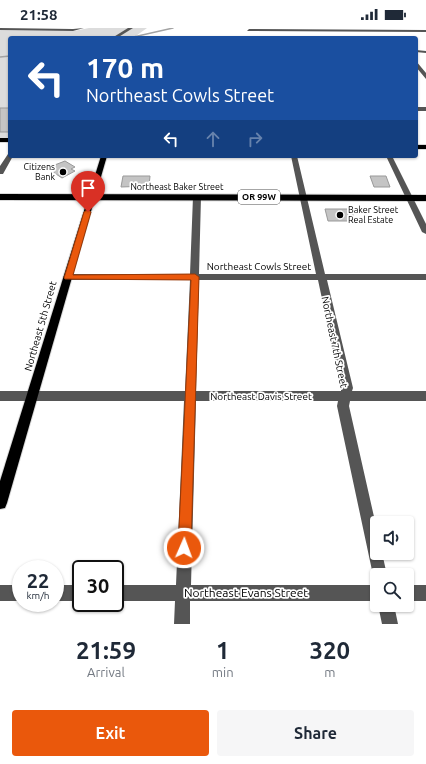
<!DOCTYPE html>
<style>
:root{--surface:#fff;--page:#f6f6f7;--text:#1f2937;--muted:#747a83;--accent:#ea580c}
body{margin:0;font-family:Ubuntu,sans-serif;background:var(--page);color:var(--text);height:100vh;display:flex;flex-direction:column;font-size:15px;white-space:nowrap}
*{box-sizing:border-box;margin:0}
p{font-size:13px;color:var(--muted)}
.icon{flex:none;width:22px;height:22px;fill:none;stroke:currentColor;stroke-width:2;stroke-linecap:round;stroke-linejoin:round}
.map{position:relative;height:596px;overflow:hidden}
.panel{display:flex;flex-direction:column;background:var(--surface);flex:1}
.panel>*{flex:none}
.banner{position:absolute;left:8px;top:8px;width:410px;height:122px;border-radius:4px;box-shadow:0 1px 3px #0004;background:#1a4fa0;color:#fff;overflow:hidden}
.controls{position:absolute;left:370px;top:488px;display:grid;gap:8px}
.controls a{display:grid;place-items:center;width:44px;height:44px;border-radius:4px;background:var(--surface);box-shadow:0 1px 3px #0004;font-size:20px}
.speed{position:absolute;left:12px;top:532px;display:flex;gap:8px;font-size:20px;font-weight:700;text-align:center}
.speed>*{display:grid;place-content:center;width:52px;height:52px;border-radius:50%;background:var(--surface);box-shadow:0 1px 3px #0004;line-height:1}
.speed small{font-size:10px;font-weight:400}
.speed .limit{border:2px solid #111;border-radius:6px;background:#fff;color:#111}
.pin{position:absolute;display:grid;place-items:center;width:34px;height:34px;color:#fff;margin:-41px -17px;border-radius:50% 50% 50% 0;rotate:-45deg;box-shadow:0 0 4px #0007}
.pin .icon{rotate:45deg}
.me{position:absolute;width:44px;margin:-22px;rotate:2deg;stroke-linejoin:round;filter:drop-shadow(0 0 3px #0008)}
.turn{display:flex;align-items:center;gap:14px;height:84px;padding:0 12px;font-size:18px}
.turn .icon{width:52px;height:52px;stroke-width:2.5}
.turn b{display:block;font-size:28px;line-height:34px}
.lanes{display:flex;align-items:center;height:38px;padding:0 12px;background:#0003;justify-content:center;gap:20px;direction:ltr}
.lanes .off{opacity:.35}
.eta{display:flex;justify-content:space-evenly;align-items:center;height:68px;text-align:center}
.eta b{font-size:24px;font-weight:600;line-height:28px}
.action{display:flex;gap:8px;margin-top:auto;padding:8px 12px}
.action a{flex:1;height:46px;border-radius:4px;background:var(--accent);color:#fff;font-size:16px;font-weight:600;line-height:46px;text-align:center}
.action a+a{background:var(--page);color:var(--text)}
.status{display:flex;justify-content:space-between;align-items:center;height:28px;padding:0 20px;background:var(--surface);direction:ltr}
.status svg{height:11px;fill:currentColor}
.map>svg:first-child{display:block}
.green{fill:#dcdcdc}
.lines{fill:none;stroke-linecap:round;stroke-linejoin:round}
.stream{stroke:#a3a3a3;stroke-width:1.5}
.building{fill:#c4c4c4;stroke:#999}
.major-casing{stroke:#dbdbdb;stroke-width:2}
.highway-casing{stroke:#dbdbdb;stroke-width:2}
.minor{fill:#555;fill-rule:evenodd}
.major{fill:#000;fill-rule:evenodd}
.highway{fill:#000;fill-rule:evenodd}
.route{fill:#ea580c;stroke:#983908}
.poi-dot{fill:#000;stroke:#fff;stroke-width:1.5}
.labels{text-anchor:middle;stroke-width:3.5;stroke-linejoin:round;paint-order:stroke}
.far-poi-label{font-size:9px;fill:#000;stroke:#fff;text-anchor:end}
.far-street-label{font-size:9px;fill:#000;stroke:#fff}
.shield{fill:#fff;stroke:#4c4c4c;stroke-width:1}
.shield-label{font-size:9px;font-weight:bold;fill:#000}
.street-label{font-size:10px;fill:#000;stroke:#fff}
.near-street-label{font-size:12px;fill:#000;stroke:#fff}
</style>
<div class="status"><b>21:58</b><svg viewBox="0 0 49 12"><path d="M0 12V9h3v3zM5 12V6h3v6zM10 12V3h3v9zM15 12V0h3v12zM26 1h20v11H26zM47 4h2v5h-2z"/></svg></div>
<div class="map">
<svg width="426" height="596" viewBox="0 0 426 596">
<rect width="100%" height="100%" fill="#fff"/>
<!-- green -->
<path class="green" d="M89 0H147L133 10H10V112H0V2L74 3Z"/>
<g class="lines">
<!-- stream -->
<path class="stream" d="M129 10 173 0
M0 29 10 28"/>
</g>
<!-- building -->
<path class="building" d="M0 80H10V104H0Z
M65 133 75 139 71 141 75 143 62 150 47 140Z
M123 148H150L149 158 121 159Z
M370 148H386L390 159H374Z
M325 181H351L355 193H328Z"/>
<g class="lines">
<defs>
<path id="major" d="M101 128H107L7 475 5 480 0 481V453Z"/>
<path id="highway" d="M0 110H10V114H0Z
M416 117H426V121H416Z
M0 166 426 167V173L0 172Z"/>
</defs>
<!-- major casing -->
<use href="#major" class="major-casing"/>
<!-- highway casing -->
<use href="#highway" class="highway-casing"/>
<!-- minor -->
<path class="minor" d="M0 0 73 1 84 0 73 3 0 2Z
M128 0H133L117 10H112Z
M249 1 426 2V4L247 3Z
M416 22 426 23V25L416 24Z
M416 33 426 45V51L416 39Z
M416 79H426V83H416Z
M10 125V128H13L3 146H0V138L8 126Z
M291 128H297L325 246H426V252H327L353 360 352 363H426V373H350L349 378 377 502V525H382L387 547H377V553L375 552 373 547 337 378 338 373H196L191 557H377V573H190V596H174L175 573H115V557H176L184 373H0V363H185L190 252H68L63 249 68 246H190L193 169 197 167 201 169 199 246H316ZM199 252H318L341 360V363H196Z
M386 128H392L426 196V206L422 204Z
M0 557H21V573H0Z
M55 557H81V573H55Z
M407 557H426V573H407Z
M378 577H394L398 596H382Z"/>
<!-- major -->
<use href="#major" class="major"/>
<!-- highway -->
<use href="#highway" class="highway"/>
</g>
<!-- route -->
<path class="route" d="M88 181 91 184 73 247 195 246 199 249 191 520 189 524 184 526 180 524 178 520 191 252 65 251 64 250 84 184Z"/>
<!-- markers -->
<g class="poi-dot">
<circle cx="63" cy="144" r="4"/>
<circle cx="340" cy="187" r="4"/>
</g>
<g class="labels">
<!-- far-poi labels -->
<g class="far-poi-label">
<text x="55" y="142">Citizens<tspan x="55" dy="10">Bank</tspan></text>
<text x="348" y="185" text-anchor="start">Baker Street<tspan x="348" dy="10">Real Estate</tspan></text>
</g>
<!-- far-street labels -->
<g class="far-street-label">
<text x="177" y="162">Northeast Baker Street</text>
</g>
<!-- shield labels -->
<rect class="shield" x="238" y="162" width="42" height="14" rx="3"/>
<g class="shield-label">
<text x="259" y="172">OR 99W</text>
</g>
<!-- street labels -->
<g class="street-label">
<text x="259" y="242">Northeast Cowls Street</text>
<text transform="translate(40 298) rotate(-74)" y="4">Northeast 5th Street</text>
<text transform="translate(335 314) rotate(78)" y="4">Northeast 7th Street</text>
<text x="261" y="372">Northeast Davis Street</text>
</g>
<!-- near-street labels -->
<g class="near-street-label">
<text x="246" y="569">Northeast Evans Street</text>
</g>
</g>
</svg>
<div class="controls">
<a><svg class="icon" aria-label="sound" viewBox="0 0 24 24"><path d="M4 9h4l5-4v14l-5-4H4zM17 9q2 3 0 6"/></svg></a>
<a><svg class="icon" aria-label="search" viewBox="0 0 24 24"><circle cx="10" cy="10" r="6"/><path d="M15 15l6 6"/></svg></a>
</div>
<div class="speed"><div>22<small>km/h</small></div><div class="limit">30</div></div>
<div class="pin" style="left:88px;top:184px;background:#d93025"><svg class="icon" aria-label="arrive" viewBox="0 0 24 24"><path d="M6 21V4h12l-3 4 3 4H6"/></svg></div>
<svg class="me" style="left:184px;top:520px" viewBox="-20 -20 40 40"><circle r="17" fill="#ea580c" stroke="#fff" stroke-width="3"/><path d="M0-11L8 9 0 5-8 9z" fill="#fff"/></svg>
<div class="banner">
<div class="turn"><svg class="icon" aria-label="left" viewBox="0 0 24 24"><path d="M17 20v-9H6M10 6l-5 5 5 5"/></svg><div><b>170 m</b>Northeast Cowls Street</div></div>
<div class="lanes"><svg class="icon" aria-label="left" viewBox="0 0 24 24"><path d="M17 20v-9H6M10 6l-5 5 5 5"/></svg><svg class="icon off" aria-label="ahead" viewBox="0 0 24 24"><path d="M12 20V5M6 11l6-6 6 6"/></svg><svg class="icon off" aria-label="right" viewBox="0 0 24 24"><path d="M7 20v-9h11M14 6l5 5-5 5"/></svg></div>
</div>
</div>
<section class="panel">
<div class="eta">
<div><b>21:59</b><p>Arrival</p></div>
<div><b>1</b><p>min</p></div>
<div><b>320</b><p>m</p></div>
</div>
<div class="action"><a>Exit</a><a>Share</a></div>
</section>
